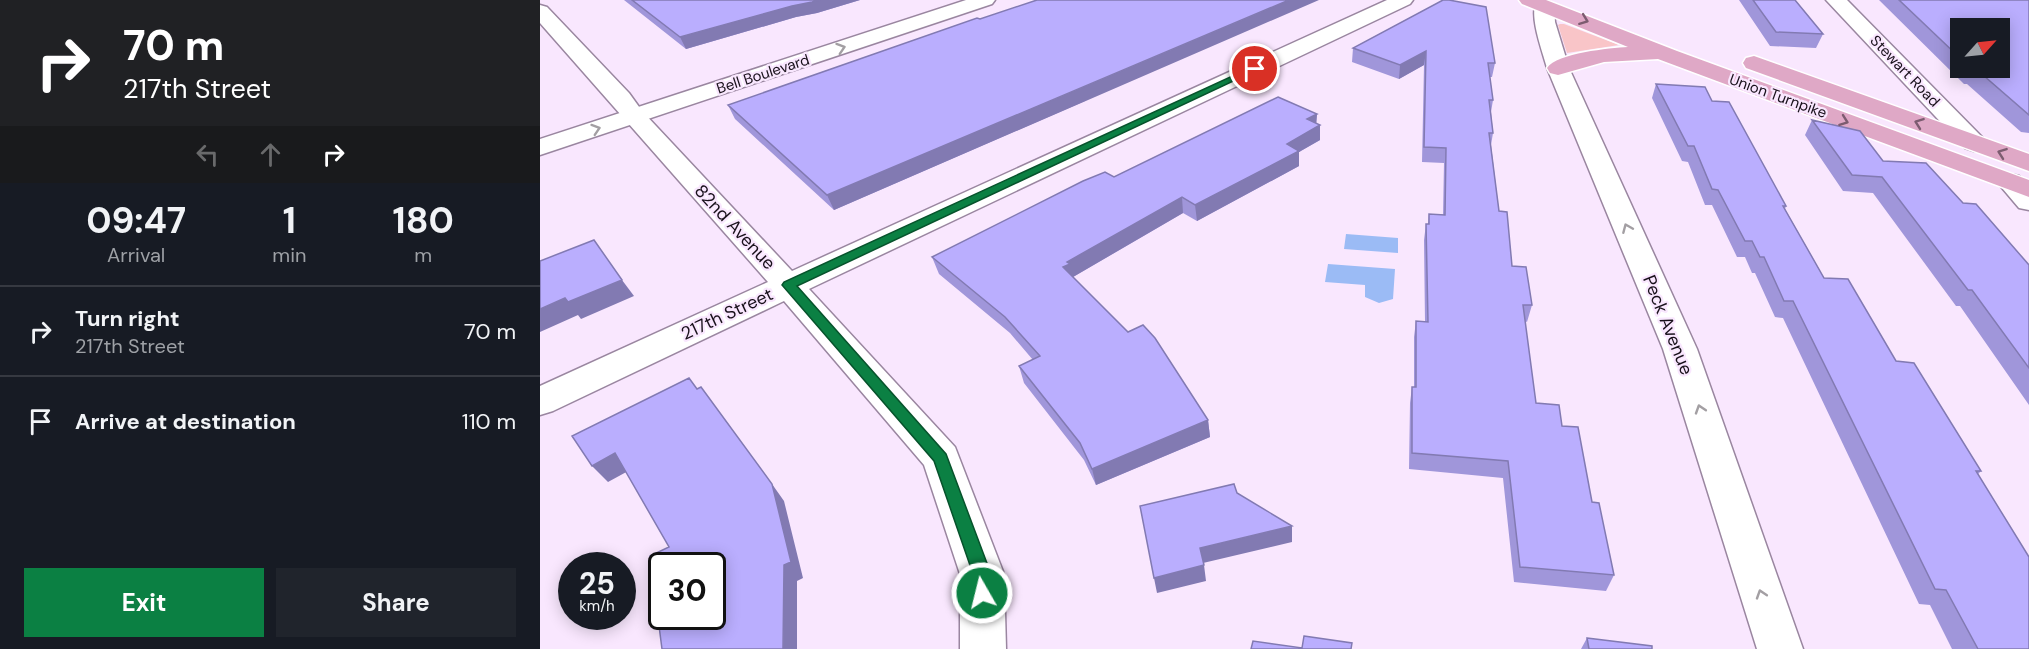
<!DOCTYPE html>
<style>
:root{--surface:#171b24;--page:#20242c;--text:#f1f3f6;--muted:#9ea1a6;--line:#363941;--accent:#0b8043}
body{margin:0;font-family:"DM Sans",sans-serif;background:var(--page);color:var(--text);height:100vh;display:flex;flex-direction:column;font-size:22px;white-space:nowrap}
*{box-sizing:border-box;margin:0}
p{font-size:20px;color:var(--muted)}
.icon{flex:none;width:33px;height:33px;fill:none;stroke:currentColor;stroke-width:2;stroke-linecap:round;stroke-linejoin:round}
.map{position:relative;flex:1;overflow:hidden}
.sheet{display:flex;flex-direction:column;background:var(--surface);width:540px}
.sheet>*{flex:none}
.hud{background:#202124;color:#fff;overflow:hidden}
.needle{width:39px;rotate:63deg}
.tools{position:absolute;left:1410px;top:18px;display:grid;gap:12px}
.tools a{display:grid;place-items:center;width:60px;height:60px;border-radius:0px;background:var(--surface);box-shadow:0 3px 15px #0003;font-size:30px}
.speed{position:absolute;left:18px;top:552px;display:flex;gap:12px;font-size:30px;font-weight:700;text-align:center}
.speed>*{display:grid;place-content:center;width:78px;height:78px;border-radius:50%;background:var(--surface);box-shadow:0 3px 15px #0003;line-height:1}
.speed small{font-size:15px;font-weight:400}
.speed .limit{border:3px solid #111;border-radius:9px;background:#fff;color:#111}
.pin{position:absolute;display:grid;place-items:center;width:51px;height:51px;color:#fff;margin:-26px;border:3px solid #fff;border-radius:50%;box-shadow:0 2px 6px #0007}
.me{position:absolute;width:66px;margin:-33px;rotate:352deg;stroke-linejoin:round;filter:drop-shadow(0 0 4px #0008)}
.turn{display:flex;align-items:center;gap:21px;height:126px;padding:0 24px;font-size:27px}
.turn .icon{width:78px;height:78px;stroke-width:2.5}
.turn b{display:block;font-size:42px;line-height:51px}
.lanes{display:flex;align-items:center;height:57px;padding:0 24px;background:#0003;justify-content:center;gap:30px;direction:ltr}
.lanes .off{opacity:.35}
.eta{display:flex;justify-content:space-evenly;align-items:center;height:102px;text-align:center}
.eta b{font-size:36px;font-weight:700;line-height:42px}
.cta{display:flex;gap:12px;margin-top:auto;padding:12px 24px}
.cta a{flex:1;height:69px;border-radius:0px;background:var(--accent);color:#fff;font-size:24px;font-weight:700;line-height:69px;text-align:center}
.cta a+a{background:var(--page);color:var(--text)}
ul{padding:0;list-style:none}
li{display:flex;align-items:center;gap:18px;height:90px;padding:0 24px;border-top:2px solid var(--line)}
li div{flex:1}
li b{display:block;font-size:22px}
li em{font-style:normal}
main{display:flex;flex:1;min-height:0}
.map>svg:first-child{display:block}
.green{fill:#f9c5c8}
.water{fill:#9bbbf5}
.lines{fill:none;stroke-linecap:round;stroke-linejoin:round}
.minor-casing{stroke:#9a86a0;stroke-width:3}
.tertiary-casing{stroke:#9a86a0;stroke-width:3}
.primary-casing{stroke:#fff;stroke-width:3}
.minor{fill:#fff;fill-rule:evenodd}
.tertiary{fill:#fff;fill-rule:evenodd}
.primary{fill:#dfa8c6;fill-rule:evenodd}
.wall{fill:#a096da;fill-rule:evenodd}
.shaded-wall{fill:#827ab2}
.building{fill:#baaefe;stroke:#827ab2;stroke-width:1.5;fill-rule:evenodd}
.oneway{stroke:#7c5c70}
.oneway2{stroke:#a39fa3}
.route{fill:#0b8043;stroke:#07532c;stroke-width:1.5}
.labels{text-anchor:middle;stroke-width:4.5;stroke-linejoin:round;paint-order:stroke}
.far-street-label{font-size:15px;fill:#18101a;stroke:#f9e7fe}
.street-label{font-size:18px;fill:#18101a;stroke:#f9e7fe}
</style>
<main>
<section class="sheet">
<div class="hud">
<div class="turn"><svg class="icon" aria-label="right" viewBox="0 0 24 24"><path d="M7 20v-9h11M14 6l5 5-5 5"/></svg><div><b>70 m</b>217th Street</div></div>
<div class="lanes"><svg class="icon off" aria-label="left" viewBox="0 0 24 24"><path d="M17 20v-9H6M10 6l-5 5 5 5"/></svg><svg class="icon off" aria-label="ahead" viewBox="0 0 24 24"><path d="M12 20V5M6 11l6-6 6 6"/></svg><svg class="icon" aria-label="right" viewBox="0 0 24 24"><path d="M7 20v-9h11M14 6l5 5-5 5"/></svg></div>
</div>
<div class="eta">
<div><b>09:47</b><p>Arrival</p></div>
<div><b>1</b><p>min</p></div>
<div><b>180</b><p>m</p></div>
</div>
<ul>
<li><svg class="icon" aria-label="right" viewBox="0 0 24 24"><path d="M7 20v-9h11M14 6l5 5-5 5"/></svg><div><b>Turn right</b><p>217th Street</p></div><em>70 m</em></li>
<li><svg class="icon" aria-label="arrive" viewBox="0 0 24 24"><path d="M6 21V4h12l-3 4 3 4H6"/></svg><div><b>Arrive at destination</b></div><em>110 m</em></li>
</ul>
<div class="cta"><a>Exit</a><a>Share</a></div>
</section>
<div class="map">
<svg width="1489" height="649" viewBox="0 0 1489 649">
<rect width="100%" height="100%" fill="#f9e7fe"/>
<!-- green -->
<path class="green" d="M1020 24H1024L1079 45 1027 53 1018 25Z"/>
<!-- water -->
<path class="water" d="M806 234 858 238V253L804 249Z
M788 264 855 269 853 299 839 303 825 297V285L785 282Z"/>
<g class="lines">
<defs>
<path id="minor" d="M847 0H873L870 4 269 289 415 447 464 574 466 649H420V574L384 465 244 301 13 411 0 415V386L228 282 0 23V5L7 7 89 93 102 111 252 271Z
M1007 0 1014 5 1015 22 1029 68 1157 349 1263 649H1217L1123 349 1007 68C1003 53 988 14 997 1Z
M1286 0H1307L1443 138 1447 143 1443 148 1434 151 1425 148Z
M1470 174 1479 176 1489 186V210L1479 208 1457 182 1461 176Z"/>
<path id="tertiary" d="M426 0H455L452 4 0 155V139Z"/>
<path id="primary" d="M979 0H1006L1137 51 1489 180V197L1118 59 1064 62 1018 75 1010 73 1007 68C1017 53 1070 48 1088 47L982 4Z
M1214 56 1489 154V171L1206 68 1203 63 1206 58Z"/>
</defs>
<!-- minor casing -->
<use href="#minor" class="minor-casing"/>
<!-- tertiary casing -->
<use href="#tertiary" class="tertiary-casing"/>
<!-- primary casing -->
<use href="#primary" class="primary-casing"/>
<!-- minor -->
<use href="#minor" class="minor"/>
<!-- tertiary -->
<use href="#tertiary" class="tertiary"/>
<!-- primary -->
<use href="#primary" class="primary"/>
</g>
<!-- wall -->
<path class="wall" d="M84 0H320L277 13 256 17 146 49Z
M903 0 955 63 952 77H950L953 100 951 112 953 133 951 145 959 211 972 266 992 305 987 322 985 321 996 403 1022 426 1052 502 1074 575 1066 591 974 582 963 478 869 469 870 403 872 387H874V337L876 321 885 322 884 240 886 224H888L889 214 903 215 904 163 882 162 884 65 859 79 812 62 813 48Z
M1199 0H1255L1283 34 1276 48 1230 46Z
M1339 0H1489V133L1481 132 1427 84H1424ZM1420 28 1460 68H1420Z
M1116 84 1172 101 1246 206 1245 209 1284 278 1356 361 1441 471 1438 474 1489 649H1412L1390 605 1379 604 1243 318 1235 317 1215 273H1212L1205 257H1197L1172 205H1165L1148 162 1142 161 1112 98Z
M545 101 294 210 195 119 188 105Z
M777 114 776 124 780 140 759 152V166L657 221 643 213 533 277 668 420 670 437 556 485 544 460 484 383 479 366 493 360 470 333 399 274 392 257 574 177Z
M1272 120 1343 161 1423 203 1489 265V405L1420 306H1416L1333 193 1303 191 1265 135Z
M1047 638 1112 649H1041Z"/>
<!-- shaded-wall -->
<path class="shaded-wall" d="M280 0H320L277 13 256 17 146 49 140 37 252 6Z
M749 0H779L294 210 287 195Z
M886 51 884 65 859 79 860 65Z
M777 114 776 127 780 125V140L759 152V166L657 221 655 205 747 144 767 119Z
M642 197 643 213 533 277 523 267 527 262Z
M82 280 94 296 41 319 38 315 0 332V309L25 298Z
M668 420 670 437 556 485 552 469Z
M75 453 90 470 68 482 52 466Z
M232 484 244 501 263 578 257 581V649H243L244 565Z
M752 526V542L663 563 660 548Z
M664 565 666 581 617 593 614 578Z"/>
<!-- building -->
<path class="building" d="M92 0H280L272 2 252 6 140 37Z
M497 0H749L287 195 188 105 437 18 440 19Z
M903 0H909L946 7 955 63H948L953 100H949L953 133H949L959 211 967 212 972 266 986 267 992 305H983L996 403 1019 405 1022 426 1038 427 1052 502 1059 503 1074 575 980 567 968 461 872 453V387H876V321L888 322 886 224H889V214L905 215 906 148 884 147 886 51 860 65 813 48Z
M1213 0H1255L1283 34 1236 32Z
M1359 0H1489V115L1436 69H1433L1431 68H1460V28H1420V58Z
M1116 84 1165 87 1172 101 1189 102 1246 206H1243L1284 278 1308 279 1356 361 1374 363 1441 471H1436L1489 557V649H1438L1406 590 1395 589 1253 301H1244L1224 257H1220L1212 241H1205L1178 190 1172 189 1154 146H1148Z
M738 97 777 114 767 119 780 125 747 144 759 151 655 205 642 197 527 262 530 264 523 267 588 332 603 325 615 338 668 420 552 469 540 443 479 366 500 356 465 317 392 257 543 181 565 172 574 177Z
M1272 120 1320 131 1343 161 1386 163 1423 203 1436 204 1489 265V368L1432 290H1428L1342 177 1312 175Z
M54 240 82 280 28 302 25 298 0 309V261Z
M149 378 157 389 161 387 232 484 251 562 244 565 243 649H122L110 556 129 547 75 453 52 466 32 436ZM122 566H172V616H122Z
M694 484 697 493 752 526 660 548 664 565 614 578 600 506Z
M764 636 812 643 811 649H711L713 641 762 648Z
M1047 638 1112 646V649H1049Z"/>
<!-- one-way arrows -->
<defs><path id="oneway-chevron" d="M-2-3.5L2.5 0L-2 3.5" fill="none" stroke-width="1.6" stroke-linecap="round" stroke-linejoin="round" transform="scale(1.5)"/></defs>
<g class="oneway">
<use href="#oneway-chevron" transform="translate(1044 20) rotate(21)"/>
<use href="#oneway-chevron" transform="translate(1304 121) rotate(20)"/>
<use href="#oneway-chevron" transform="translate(1379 123) rotate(-160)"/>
<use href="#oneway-chevron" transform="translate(1462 153) rotate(-160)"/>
</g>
<g class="oneway2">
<use href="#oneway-chevron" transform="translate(301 48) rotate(-18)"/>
<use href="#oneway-chevron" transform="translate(56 129) rotate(-18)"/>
<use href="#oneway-chevron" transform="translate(1087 228) rotate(-113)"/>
<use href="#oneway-chevron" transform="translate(1160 409) rotate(-108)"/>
<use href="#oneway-chevron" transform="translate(1221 594) rotate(-108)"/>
</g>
<!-- route -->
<path class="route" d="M712 67 719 69 257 286 406 454 451 574V593L449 599 442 601 436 599 433 593V574L394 461 242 285 244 282Z"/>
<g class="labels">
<!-- far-street labels -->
<g class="far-street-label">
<text transform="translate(1365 71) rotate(46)" y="5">Stewart Road</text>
<text transform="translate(223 74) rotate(-18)" y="5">Bell Boulevard</text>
<text transform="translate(1238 96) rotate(20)" y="5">Union Turnpike</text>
</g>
<!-- street labels -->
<g class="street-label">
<text transform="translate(195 227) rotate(47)" y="6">82nd Avenue</text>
<text transform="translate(187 314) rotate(-25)" y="6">217th Street</text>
<text transform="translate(1128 325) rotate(68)" y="6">Peck Avenue</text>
</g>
</g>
</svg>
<div class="tools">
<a><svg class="needle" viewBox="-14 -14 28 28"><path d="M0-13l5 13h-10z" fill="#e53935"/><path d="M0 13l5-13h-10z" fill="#9ea1a6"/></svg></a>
</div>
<div class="speed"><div>25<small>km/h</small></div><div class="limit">30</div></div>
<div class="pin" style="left:715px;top:69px;background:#d93025"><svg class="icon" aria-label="arrive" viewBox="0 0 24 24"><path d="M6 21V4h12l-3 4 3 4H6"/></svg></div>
<svg class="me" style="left:442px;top:593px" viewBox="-20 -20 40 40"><circle r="17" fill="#0b8043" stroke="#fff" stroke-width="3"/><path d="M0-11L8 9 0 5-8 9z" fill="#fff"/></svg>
</div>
</main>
